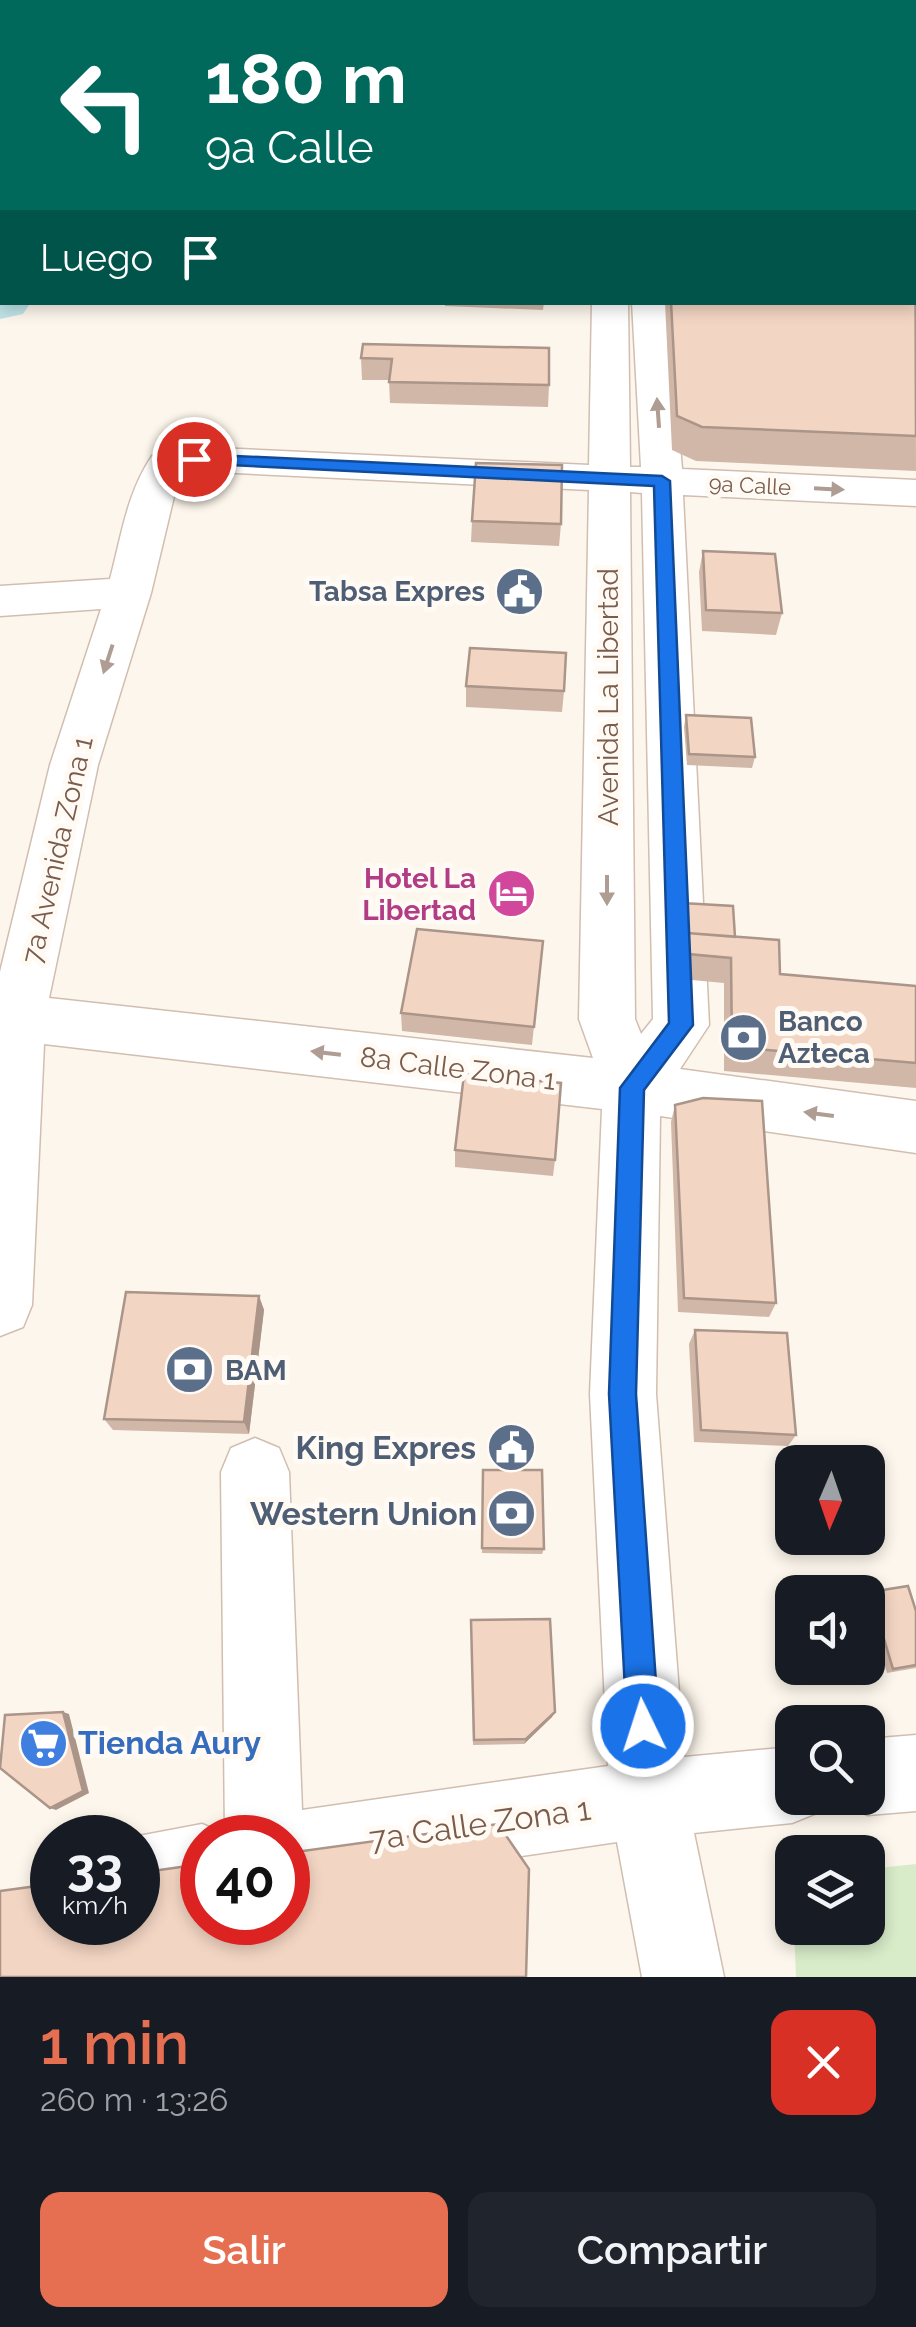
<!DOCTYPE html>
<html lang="es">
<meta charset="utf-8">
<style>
:root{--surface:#171b24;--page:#20242c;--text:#f1f3f6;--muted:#9ea1a6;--accent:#e76f51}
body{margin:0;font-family:Raleway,sans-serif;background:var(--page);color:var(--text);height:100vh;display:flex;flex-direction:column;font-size:38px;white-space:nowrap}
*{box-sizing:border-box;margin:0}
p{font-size:32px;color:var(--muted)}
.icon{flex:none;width:55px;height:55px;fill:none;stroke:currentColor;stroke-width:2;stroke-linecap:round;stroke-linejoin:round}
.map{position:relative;height:1977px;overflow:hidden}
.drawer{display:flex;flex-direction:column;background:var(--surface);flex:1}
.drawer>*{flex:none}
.top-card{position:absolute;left:0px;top:0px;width:918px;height:305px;box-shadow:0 5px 15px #0003;background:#00695c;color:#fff;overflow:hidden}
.needle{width:65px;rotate:182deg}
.buttons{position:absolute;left:775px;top:1445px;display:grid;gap:20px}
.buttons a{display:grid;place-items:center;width:110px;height:110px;border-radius:20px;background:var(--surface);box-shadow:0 5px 15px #0003;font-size:50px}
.speed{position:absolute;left:30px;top:1815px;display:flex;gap:20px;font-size:50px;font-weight:700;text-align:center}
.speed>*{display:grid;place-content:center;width:130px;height:130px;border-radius:50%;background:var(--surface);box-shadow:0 5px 15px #0003;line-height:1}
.speed small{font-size:25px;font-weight:400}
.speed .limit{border:15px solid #d22;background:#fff;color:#111}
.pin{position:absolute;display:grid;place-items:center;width:85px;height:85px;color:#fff;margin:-42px;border:5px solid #fff;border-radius:50%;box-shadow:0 2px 10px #0007}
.me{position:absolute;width:110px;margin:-55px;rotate:356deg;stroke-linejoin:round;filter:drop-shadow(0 0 8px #0008)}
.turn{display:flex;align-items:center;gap:35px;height:210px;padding:0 40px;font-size:45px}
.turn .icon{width:130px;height:130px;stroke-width:2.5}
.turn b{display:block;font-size:70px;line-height:85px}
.then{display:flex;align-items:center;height:95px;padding:0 40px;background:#0003;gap:20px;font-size:38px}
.round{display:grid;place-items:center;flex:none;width:105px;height:105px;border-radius:20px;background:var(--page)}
.head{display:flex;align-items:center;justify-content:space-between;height:170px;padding:0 40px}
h1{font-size:60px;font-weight:600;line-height:75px;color:var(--accent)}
.cta{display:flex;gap:20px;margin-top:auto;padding:20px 40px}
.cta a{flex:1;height:115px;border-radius:20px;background:var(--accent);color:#fff;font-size:40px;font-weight:600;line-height:115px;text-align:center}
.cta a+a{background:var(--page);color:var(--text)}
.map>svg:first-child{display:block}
.green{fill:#d8ecc9}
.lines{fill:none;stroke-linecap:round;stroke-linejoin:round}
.river{fill:#bfe3e8;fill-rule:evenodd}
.minor-casing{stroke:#d1beb0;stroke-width:3}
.minor{fill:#fff;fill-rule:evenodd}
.wall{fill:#d1b7a8}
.shaded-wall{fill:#aa9588}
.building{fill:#f3d5c3;stroke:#aa9588;stroke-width:2.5}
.oneway{fill:#af9d94}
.route{fill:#1a73e8;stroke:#114b97;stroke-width:2.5}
.labels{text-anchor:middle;stroke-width:10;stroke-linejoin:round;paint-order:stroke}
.far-street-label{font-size:22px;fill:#7a5c4d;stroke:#fffaf3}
.service-label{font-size:28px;font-weight:bold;fill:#4e5e75;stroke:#fffaf3;text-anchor:start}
.street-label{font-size:28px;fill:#7a5c4d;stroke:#fffaf3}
.hotel-label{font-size:28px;font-weight:bold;fill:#b23c85;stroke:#fffaf3;text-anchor:end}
.near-service-label{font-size:32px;font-weight:bold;fill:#4e5e75;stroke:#fffaf3;text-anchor:end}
.near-shop-label{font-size:32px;font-weight:bold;fill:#366cbe;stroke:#fffaf3;text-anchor:start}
.near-street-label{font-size:32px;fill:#7a5c4d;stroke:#fffaf3}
</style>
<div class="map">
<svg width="916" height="1977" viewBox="0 0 916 1977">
<rect width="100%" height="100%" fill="#fdf6ec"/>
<!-- green -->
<path class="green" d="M916 1864V1977H796L794 1928H868V1869Z"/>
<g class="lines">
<!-- river -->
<path class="river" d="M0 112 2 113V147L0 146Z
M0 279 2 302H31L23 314 0 319Z"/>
<defs>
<path id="minor" d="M620 0H648V2H620Z
M592 302H628L630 467H641L632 302H668L682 469 916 480V506L683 495 709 1025 680 1069 916 1101V1153L660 1116 656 1394 684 1757 792 1747V1798H825L819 1812 792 1823 694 1833 724 1977H642L617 1842 288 1890V1838H202V1903L138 1912V1838H128L202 1824 225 1834 221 1472 231 1448 255 1438 279 1448 289 1472 302 1810 608 1766 590 1394 602 1109 44 1044 32 1305 23 1327 0 1336V972L50 765 101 609 0 616V586L110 579C121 538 127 492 152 456L194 447 589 465ZM194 471 589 490 579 1019 593 1058 49 998 98 765 151 593 177 484 182 474ZM630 492 642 493 653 1019 641 1034 635 1019Z
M916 1735V1811L868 1815 841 1804 838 1798H868V1739Z"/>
</defs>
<!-- minor casing -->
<use href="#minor" class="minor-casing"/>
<!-- minor -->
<use href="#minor" class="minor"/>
</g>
<!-- wall -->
<path class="wall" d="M878 0H916V12L915 2H879Z
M915 116 916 471 696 461 672 450 665 302H915Z
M445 302H544L543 310 445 306Z
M363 344 549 385 548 407 390 403 389 380H362L361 358Z
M472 521 561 524 559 546 471 542Z
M703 551 782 613 776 635 702 631 699 572Z
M466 686 564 691 562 712 466 707Z
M686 715 755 757 752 768 687 765 684 727Z
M682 903 735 937 780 974 916 986V1088L724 1071V983L681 979 679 913Z
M543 941 532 1045 402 1031 401 1013Z
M675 1105 776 1303 769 1317 678 1312 671 1122Z
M455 1150 555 1160 553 1176 455 1167Z
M259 1296 264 1310 249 1434 113 1430 104 1419Z
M695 1330 796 1435 788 1446 694 1442 689 1344Z
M483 1470 544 1549 542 1554 482 1553Z
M870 1592 916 1611V1668L887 1673 868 1606V1594Z
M471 1620 552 1717 524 1744 473 1745Z"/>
<!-- shaded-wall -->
<path class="shaded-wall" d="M259 1296 264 1310 249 1434 244 1422Z
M63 1712 69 1714 89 1793 56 1810 50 1808Z
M555 1712 552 1717 524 1744 526 1739Z"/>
<!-- building -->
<path class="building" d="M915 158 916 436 702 427 677 416 671 302H915Z
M363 344 549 348V385L389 382 392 359 361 358Z
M476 463 562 465 561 524 472 521Z
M703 551 775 554 782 613 706 610Z
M470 648 566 653 564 691 466 686Z
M686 715 751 718 755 757 689 754Z
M682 903 733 906 735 937 687 933 683 948Z
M417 929 543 941 534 1027 401 1013Z
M687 933 779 940 780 974 916 986V1063L732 1047 731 958 688 954Z
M464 1074 561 1083 555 1160 455 1150Z
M703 1098 762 1101 776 1303 684 1298 675 1105Z
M126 1292 259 1296 244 1422 104 1419Z
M695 1330 787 1333 796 1435 701 1430Z
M483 1470H542L544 1549 482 1548Z
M908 1586 916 1611V1665L893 1669 870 1592Z
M550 1619 555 1712 526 1739 474 1740 471 1620Z
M63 1712 83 1791 50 1808 0 1768 5 1715Z
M498 1824 529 1869 526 1977H0V1891L52 1884V1922H138V1873L202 1864V1922H288V1853Z"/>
<!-- one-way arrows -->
<defs><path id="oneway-solid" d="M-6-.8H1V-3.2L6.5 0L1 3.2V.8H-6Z" transform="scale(2.5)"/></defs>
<g class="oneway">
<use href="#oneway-solid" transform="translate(658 413) rotate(-94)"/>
<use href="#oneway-solid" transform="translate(829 489) rotate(3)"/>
<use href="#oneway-solid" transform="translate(108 659) rotate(108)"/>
<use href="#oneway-solid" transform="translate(607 890) rotate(90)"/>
<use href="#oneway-solid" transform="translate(326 1053) rotate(-173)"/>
<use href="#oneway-solid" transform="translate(819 1114) rotate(-172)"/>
</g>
<!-- route -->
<path class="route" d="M194 454 662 476 670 481 693 1025 644 1090 636 1394 659 1726 654 1737 643 1741 632 1737 627 1726 609 1394 620 1088 669 1023 654 486 188 463 185 459Z"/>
<!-- icons -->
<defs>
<symbol id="civic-disc" viewBox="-11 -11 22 22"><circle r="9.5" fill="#5c6f8a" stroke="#fffaf3"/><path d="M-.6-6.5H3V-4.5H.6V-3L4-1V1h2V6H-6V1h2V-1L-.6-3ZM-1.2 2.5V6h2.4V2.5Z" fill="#fff"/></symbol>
<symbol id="hotel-disc" viewBox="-11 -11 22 22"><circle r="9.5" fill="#d1479c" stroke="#fffaf3"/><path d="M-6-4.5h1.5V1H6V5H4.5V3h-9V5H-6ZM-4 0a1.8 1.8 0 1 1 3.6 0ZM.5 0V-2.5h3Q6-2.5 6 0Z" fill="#fff"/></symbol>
<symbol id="bank-disc" viewBox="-11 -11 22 22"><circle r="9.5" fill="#5c6f8a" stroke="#fffaf3"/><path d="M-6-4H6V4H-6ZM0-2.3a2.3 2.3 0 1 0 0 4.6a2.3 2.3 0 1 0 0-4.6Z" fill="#fff"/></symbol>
<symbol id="supermarket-disc" viewBox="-11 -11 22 22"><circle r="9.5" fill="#3f7fe0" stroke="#fffaf3"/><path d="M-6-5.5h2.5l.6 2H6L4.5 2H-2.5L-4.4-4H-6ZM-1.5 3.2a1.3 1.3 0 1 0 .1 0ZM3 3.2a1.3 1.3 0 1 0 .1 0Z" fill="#fff"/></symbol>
</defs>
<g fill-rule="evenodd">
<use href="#civic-disc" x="492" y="564" width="55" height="55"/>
<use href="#hotel-disc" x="484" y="866" width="55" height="55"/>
<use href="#bank-disc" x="716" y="1010" width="55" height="55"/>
<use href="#bank-disc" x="162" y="1342" width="55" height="55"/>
<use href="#civic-disc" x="484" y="1420" width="55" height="55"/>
<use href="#bank-disc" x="484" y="1486" width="55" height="55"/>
<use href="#supermarket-disc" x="16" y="1716" width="55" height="55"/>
</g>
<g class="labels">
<!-- far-street labels -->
<g class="far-street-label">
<text transform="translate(750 485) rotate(3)" y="8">9a Calle</text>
</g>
<!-- service labels -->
<g class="service-label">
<text x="485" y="601" text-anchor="end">Tabsa Expres</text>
<text x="778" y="1031">Banco<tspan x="778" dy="32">Azteca</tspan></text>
<text x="225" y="1380">BAM</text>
</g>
<!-- street labels -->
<g class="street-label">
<text transform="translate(608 697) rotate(-90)" y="10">Avenida La Libertad</text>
<text transform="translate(57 850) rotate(-77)" y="10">7a Avenida Zona 1</text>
<text transform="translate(458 1068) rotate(7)" y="10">8a Calle Zona 1</text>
</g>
<!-- hotel labels -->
<g class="hotel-label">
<text x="476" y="888">Hotel La<tspan x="476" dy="32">Libertad</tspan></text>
</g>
<!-- near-service labels -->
<g class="near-service-label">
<text x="476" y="1459">King Expres</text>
<text x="477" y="1525">Western Union</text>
</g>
<!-- near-shop labels -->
<g class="near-shop-label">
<text x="78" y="1754">Tienda Aury</text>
</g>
<!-- near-street labels -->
<g class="near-street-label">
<text transform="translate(480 1824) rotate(-8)" y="11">7a Calle Zona 1</text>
</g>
</g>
</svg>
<div class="buttons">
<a><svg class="needle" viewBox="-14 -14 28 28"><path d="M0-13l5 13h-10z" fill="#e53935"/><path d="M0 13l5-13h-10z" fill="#9ea1a6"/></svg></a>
<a><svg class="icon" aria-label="sound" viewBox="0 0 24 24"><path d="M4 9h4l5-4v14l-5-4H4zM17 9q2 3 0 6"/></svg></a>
<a><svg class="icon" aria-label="search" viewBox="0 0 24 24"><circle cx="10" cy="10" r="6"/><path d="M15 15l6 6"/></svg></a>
<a><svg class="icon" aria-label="layers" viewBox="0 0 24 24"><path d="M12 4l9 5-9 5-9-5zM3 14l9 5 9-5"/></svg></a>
</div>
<div class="speed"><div>33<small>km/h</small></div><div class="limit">40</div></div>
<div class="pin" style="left:194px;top:459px;background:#d93025"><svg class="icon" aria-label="arrive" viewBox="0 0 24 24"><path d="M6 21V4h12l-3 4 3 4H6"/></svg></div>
<svg class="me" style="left:643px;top:1726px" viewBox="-20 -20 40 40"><circle r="17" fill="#1a73e8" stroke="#fff" stroke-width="3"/><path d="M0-11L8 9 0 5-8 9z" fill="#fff"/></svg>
<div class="top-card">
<div class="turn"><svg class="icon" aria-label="left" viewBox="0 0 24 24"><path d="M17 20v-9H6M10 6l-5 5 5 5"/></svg><div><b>180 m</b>9a Calle</div></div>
<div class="then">Luego<svg class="icon" aria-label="arrive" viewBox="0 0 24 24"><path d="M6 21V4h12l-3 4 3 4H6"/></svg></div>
</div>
</div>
<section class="drawer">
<div class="head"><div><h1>1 min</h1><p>260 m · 13:26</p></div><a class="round" style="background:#d93025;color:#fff"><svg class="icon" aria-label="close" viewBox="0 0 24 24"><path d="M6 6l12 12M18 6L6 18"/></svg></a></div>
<div class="cta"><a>Salir</a><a>Compartir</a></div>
</section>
